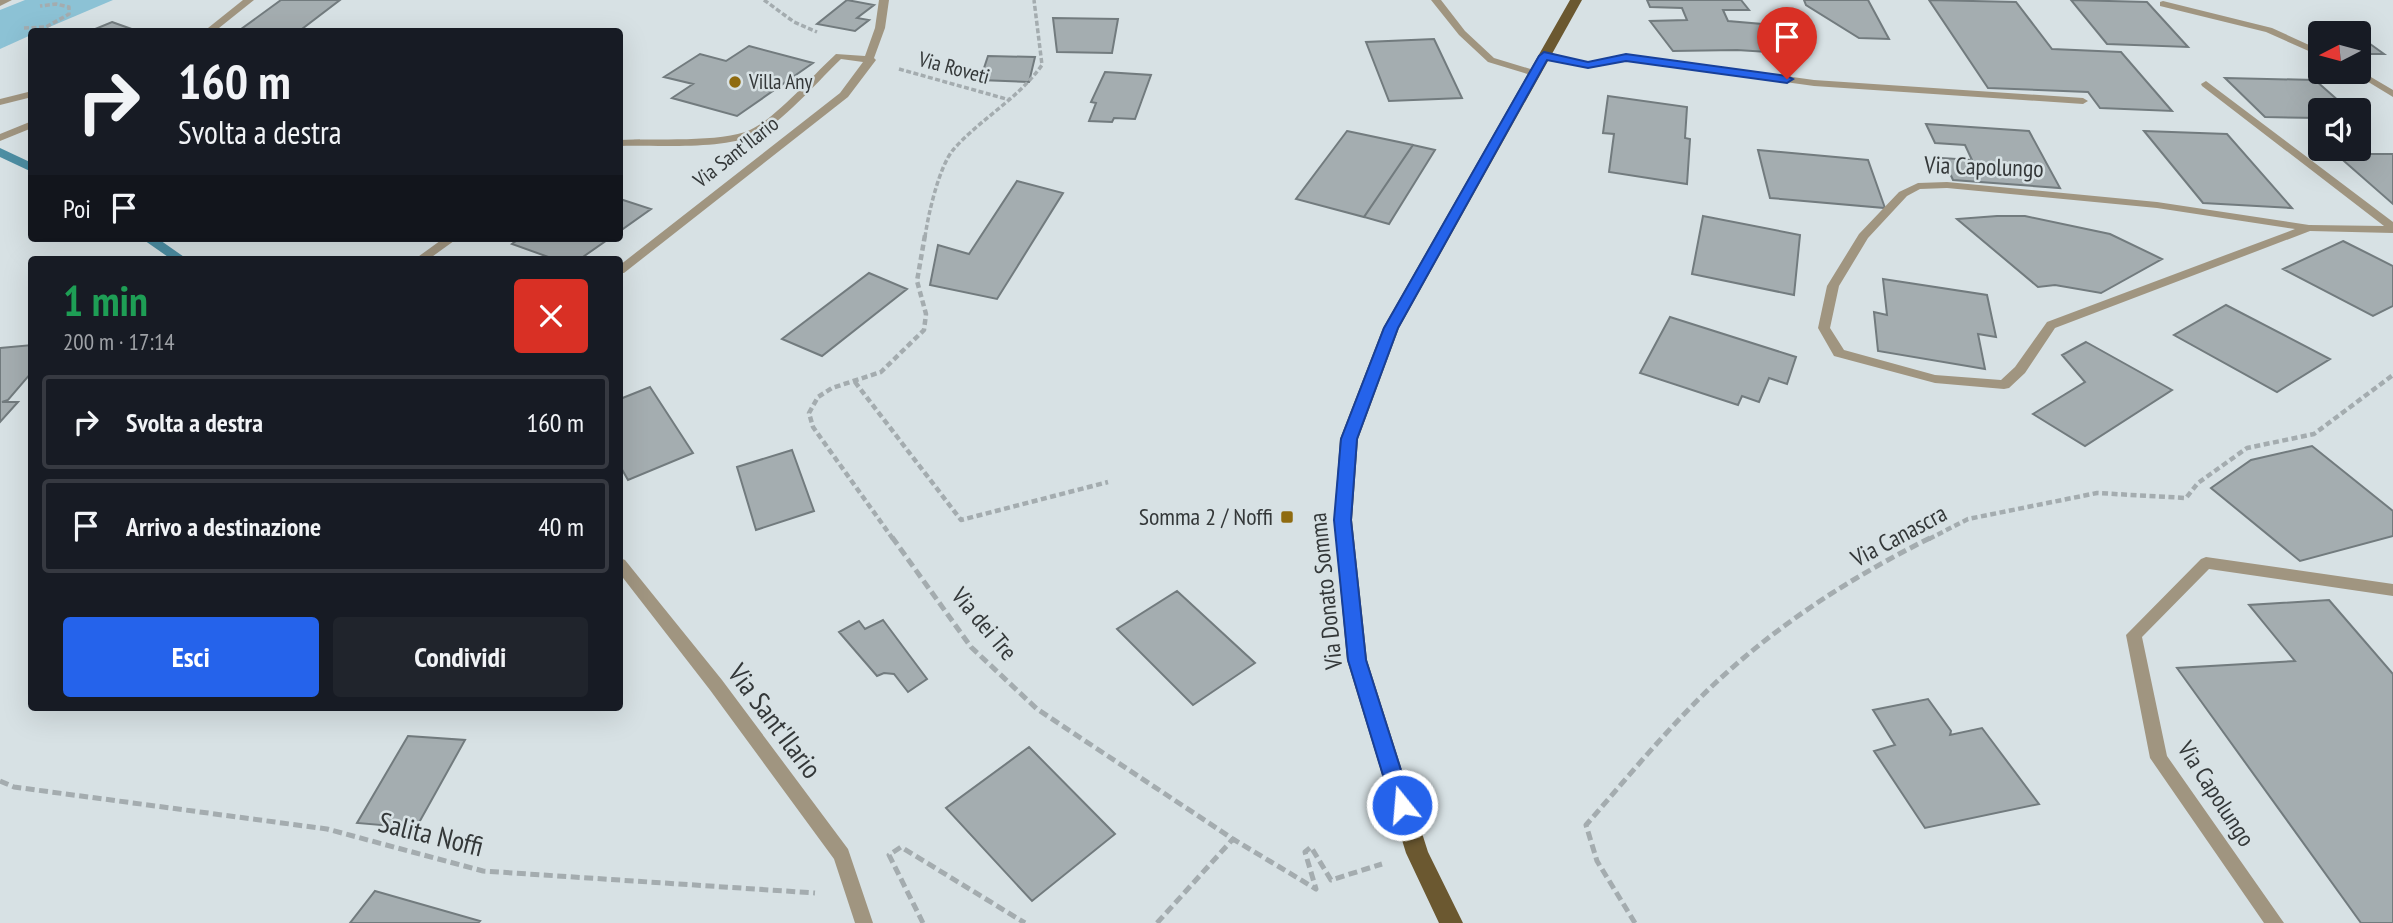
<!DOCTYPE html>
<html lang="it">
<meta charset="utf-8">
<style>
:root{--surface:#171b24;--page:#20242c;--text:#f1f3f6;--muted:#9ea1a6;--line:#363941;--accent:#2563eb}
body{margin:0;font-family:"PT Sans Narrow",sans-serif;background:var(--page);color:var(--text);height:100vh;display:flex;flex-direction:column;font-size:26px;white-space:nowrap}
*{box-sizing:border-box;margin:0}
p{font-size:23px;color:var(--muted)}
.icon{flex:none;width:38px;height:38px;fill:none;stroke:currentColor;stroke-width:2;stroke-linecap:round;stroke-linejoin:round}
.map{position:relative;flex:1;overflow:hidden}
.panel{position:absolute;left:28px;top:256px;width:595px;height:455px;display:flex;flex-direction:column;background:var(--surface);border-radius:7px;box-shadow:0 7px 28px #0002}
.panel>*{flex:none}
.hud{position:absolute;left:28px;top:28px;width:595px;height:214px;border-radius:7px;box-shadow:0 7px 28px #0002;background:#171b24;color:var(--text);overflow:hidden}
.needle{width:46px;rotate:264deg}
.buttons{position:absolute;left:2308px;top:21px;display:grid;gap:14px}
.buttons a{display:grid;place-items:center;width:63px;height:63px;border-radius:7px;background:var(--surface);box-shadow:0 7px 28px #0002;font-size:35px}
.pin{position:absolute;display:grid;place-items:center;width:60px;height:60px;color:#fff;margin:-72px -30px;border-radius:50% 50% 50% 0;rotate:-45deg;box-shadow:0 0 7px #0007}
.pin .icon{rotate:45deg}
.me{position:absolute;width:77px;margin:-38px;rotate:343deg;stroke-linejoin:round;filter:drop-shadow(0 0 5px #0008)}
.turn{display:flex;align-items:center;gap:24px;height:147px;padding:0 35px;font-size:32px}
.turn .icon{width:91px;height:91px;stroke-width:2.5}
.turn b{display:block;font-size:49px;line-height:60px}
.then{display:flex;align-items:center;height:66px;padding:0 35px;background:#0003;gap:14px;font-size:26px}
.round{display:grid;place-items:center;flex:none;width:74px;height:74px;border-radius:7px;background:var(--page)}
.summary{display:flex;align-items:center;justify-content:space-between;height:119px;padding:0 35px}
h1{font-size:42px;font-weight:700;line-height:52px;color:#1e9e55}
.button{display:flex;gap:14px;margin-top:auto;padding:14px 35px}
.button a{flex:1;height:80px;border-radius:7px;background:var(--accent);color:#fff;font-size:28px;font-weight:700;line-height:80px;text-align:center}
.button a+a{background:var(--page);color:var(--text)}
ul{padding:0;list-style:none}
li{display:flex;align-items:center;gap:21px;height:94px;margin:0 14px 10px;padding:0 21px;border:4px solid var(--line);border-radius:7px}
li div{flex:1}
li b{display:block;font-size:26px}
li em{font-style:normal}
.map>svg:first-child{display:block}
.green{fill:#8cc2d5}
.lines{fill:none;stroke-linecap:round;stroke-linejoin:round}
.stream{fill:#4d8ea3;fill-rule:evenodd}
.building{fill:#a4adb0;stroke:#727b7e;stroke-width:2}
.path-far2{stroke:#a4acaf;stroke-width:3.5;stroke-dasharray:5 2.5;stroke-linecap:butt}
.path-far1{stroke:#a4acaf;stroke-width:4.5;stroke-dasharray:6 3.5;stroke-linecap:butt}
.path{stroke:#a4acaf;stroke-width:5;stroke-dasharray:9 4.5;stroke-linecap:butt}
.minor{fill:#a09580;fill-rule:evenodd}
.primary{fill:#6b5830;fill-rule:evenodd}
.route{fill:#2563eb;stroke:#184099;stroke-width:2}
.poi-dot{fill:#8f6b10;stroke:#d7e1e4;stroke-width:2.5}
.labels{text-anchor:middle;stroke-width:5;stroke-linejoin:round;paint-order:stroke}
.far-street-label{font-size:21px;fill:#343839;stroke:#d7e1e4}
.far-poi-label{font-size:21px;fill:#343839;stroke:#d7e1e4;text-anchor:start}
.street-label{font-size:24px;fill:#343839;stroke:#d7e1e4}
.poi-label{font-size:24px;fill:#343839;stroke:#d7e1e4;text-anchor:end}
.near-street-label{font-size:28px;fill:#343839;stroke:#d7e1e4}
</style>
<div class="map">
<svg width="2393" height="923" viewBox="0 0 2393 923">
<rect width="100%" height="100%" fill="#d7e1e4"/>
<!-- green -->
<path class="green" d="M25 0H113L40 31 32 32 31 35 0 49V10Z"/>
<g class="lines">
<!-- stream -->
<path class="stream" d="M0 148 32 163V172L0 157Z
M141 238H157L187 259H171Z"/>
</g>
<!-- building -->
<path class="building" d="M281 0H340L298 32H237Z
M847 0 874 5 857 18 869 20 855 31 817 24Z
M1647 0H1741L1749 10H1723L1728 21 1774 25 1783 53 1737 50 1673 51 1650 21 1687 20 1682 8 1650 7Z
M1804 0H1868L1889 39 1859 38 1806 5Z
M1929 0 2016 2 2052 49 2121 52 2172 111 2100 108 2088 92 1988 88Z
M2071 0 2147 2 2188 47 2107 44Z
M1053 18 1118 19 1112 53 1057 52Z
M112 22 140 32H88Z
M2359 36 2384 54H2359Z
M1434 39 1462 98 1389 101 1366 42Z
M749 46 813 63 737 116 672 98 693 84 664 77 700 54 726 61Z
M988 56 1035 57 1029 82 980 80Z
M1105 72 1151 75 1135 119 1114 118 1112 122 1089 121 1096 103 1091 102Z
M2225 78 2315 80 2349 110H2320V118L2265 117Z
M1608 96 1687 107 1685 138 1690 139 1687 184 1609 172 1614 134 1603 133Z
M1926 124 2029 131 2060 188 1953 180 1943 158 1972 160 1965 145 1935 143Z
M1347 131 1413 145 1364 217 1296 199Z
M2144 131 2227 134 2292 208 2203 203Z
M1413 145 1435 150 1389 224 1364 217Z
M1758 150 1868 160 1885 208 1770 198Z
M2336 154H2393V204Z
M1017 181 1063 193 997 299 930 285 938 245 969 254Z
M620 199 651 209 620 231Z
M1703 216 1800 235 1794 295 1692 274Z
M1997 216H2025L2110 234 2162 259 2101 293 2055 285 2038 287 1957 219Z
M520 238H610L580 259H554L512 244Z
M2343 241 2393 266V306L2373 316 2283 269Z
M869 273 907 289 822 356 782 339Z
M1883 279 1987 295 1996 337 1978 334 1985 369 1878 351 1874 312 1887 315Z
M2226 305 2330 359 2277 392 2174 335Z
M1670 317 1796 357 1787 384 1769 378 1759 402 1742 396 1738 405 1640 373Z
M2086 342 2172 390 2085 446 2033 414 2085 382 2062 355Z
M32 345V372L8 400 2 402H18L0 422V348Z
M650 387 693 453 628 480 620 466V399Z
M2312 446 2393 511V536L2300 561 2211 488 2251 460Z
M792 450 814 511 756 530 737 467Z
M1177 591 1255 663 1193 705 1117 629Z
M2329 600 2393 674V923H2361L2177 668 2295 661 2249 605Z
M883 620 927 679 908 692 894 674 884 673 877 676 839 632 859 621 865 629Z
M1928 699 1951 731 1950 735 1982 728 2039 804 1925 828 1874 751 1895 745 1873 710Z
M408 736 465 740 416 828 357 823Z
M1029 747 1115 834 1032 901 946 808Z
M375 891 480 921 478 923H350Z"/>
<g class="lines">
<!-- path-far2 -->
<path class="path-far2" d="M764 0 794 22 817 32
M24 28 46 27 69 14V7L56 4 40 6
M899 69 1010 100
M925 237C928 215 939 167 953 150 980 119 1018 99 1042 65L1034 0"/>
<!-- path-far1 -->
<path class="path-far1" d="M855 382 961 520 1108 482
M893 539 813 427 809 413 818 397 832 388 881 372 924 330 926 314 917 281 925 235
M1929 539 1968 519 2097 493 2186 498 2198 483 2247 448 2314 434 2393 375"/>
<!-- path -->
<path class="path" d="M892 537 971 647 1037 709 1233 839 1316 889 1305 852 1311 847 1331 880 1382 864
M0 781 14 787 327 829 483 871 815 893
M923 923 889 855 901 847 1025 923
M1157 923 1233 839
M1635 923 1597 861 1586 825C1620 786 1653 746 1689 709 1758 637 1843 581 1932 537"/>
<!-- minor -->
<path class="minor" d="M0 0H12L0 6Z
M243 0H254L214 32H203Z
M879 0H889L885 28 874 58 876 60 848 97 624 273H620V265L840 93 863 62 841 59C821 78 779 126 756 135 720 150 659 145 620 146V140C653 138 722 143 750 130 775 119 814 74 836 54L865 56 875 28Z
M1431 0H1441L1465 31 1494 58 1537 71V75H1531L1488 62 1459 35Z
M2163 1 2272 28 2320 50V56L2266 32 2160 6V2Z
M1544 53 1588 62 1626 54 1814 80 2083 98 2088 101 2083 104 1814 86 1626 60 1588 68 1541 58V54Z
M2359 70 2393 90V97L2352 72H2359Z
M2206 81 2393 222V233L2310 231 2055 328 2025 373 2009 388 2004 389 1935 383 1834 356 1818 328 1827 286 1859 234 1899 192 1918 183 1947 182 2157 202 2309 225 2384 226 2202 86 2201 84ZM1947 188 2157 208 2295 229 2047 322 2015 367 2001 380 1935 375 1844 350 1830 328 1839 286 1868 238 1907 196 1920 189Z
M32 91V97L0 105V99Z
M32 121V128L0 141V134Z
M444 238H458L429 259H415Z
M2206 557 2393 584V596L2209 569 2142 637 2167 756 2284 923H2264L2150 758 2126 635 2201 559Z
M620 558 625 560 722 680 848 849 873 923H855L834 859 710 690 620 574Z"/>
<!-- primary -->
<path class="primary" d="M1570 0H1582L1399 328 1358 439 1352 520 1367 660 1428 852 1463 923H1439L1406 853 1347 660 1334 520 1340 439 1383 328Z"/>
</g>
<!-- route -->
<path class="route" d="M1544 52 1588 62 1626 54 1787 76 1793 79 1787 83 1626 61 1588 68 1547 60 1398 328 1357 439 1351 520 1366 660 1412 805 1409 811 1402 814 1395 811 1392 805 1348 660 1334 520 1341 439 1384 328 1539 56Z"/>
<!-- markers -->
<g class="poi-dot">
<circle cx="735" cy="82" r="7"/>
<rect x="1280" y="510" width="14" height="14" rx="3.5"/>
</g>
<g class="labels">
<!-- far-street labels -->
<g class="far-street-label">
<text transform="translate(954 68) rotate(15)" y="7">Via Roveti</text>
<text transform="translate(736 152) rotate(-38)" y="7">Via Sant'Ilario</text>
</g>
<!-- far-poi labels -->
<g class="far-poi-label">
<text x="749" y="89">Villa Any</text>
</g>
<!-- street labels -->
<g class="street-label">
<text transform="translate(1984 167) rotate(2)" y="8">Via Capolungo</text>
<text transform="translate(1899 536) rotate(-28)" y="8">Via Canascra</text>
<text transform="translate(1326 591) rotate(-96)" y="8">Via Donato Somma</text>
<text transform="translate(984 624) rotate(50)" y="8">Via dei Tre</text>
<text transform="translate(2216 794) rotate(57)" y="8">Via Capolungo</text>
</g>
<!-- poi labels -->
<g class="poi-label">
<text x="1273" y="525">Somma 2 / Noffi</text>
</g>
<!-- near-street labels -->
<g class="near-street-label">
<text transform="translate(775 721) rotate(53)" y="10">Via Sant'Ilario</text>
<text transform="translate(431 834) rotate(14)" y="10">Salita Noffi</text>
</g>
</g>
</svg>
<div class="buttons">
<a><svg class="needle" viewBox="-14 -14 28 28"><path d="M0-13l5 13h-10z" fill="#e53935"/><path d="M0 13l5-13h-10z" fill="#9ea1a6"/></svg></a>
<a><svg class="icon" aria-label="sound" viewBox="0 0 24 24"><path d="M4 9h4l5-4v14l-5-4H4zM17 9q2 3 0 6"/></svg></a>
</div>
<div class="pin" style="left:1787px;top:79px;background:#d93025"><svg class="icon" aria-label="arrive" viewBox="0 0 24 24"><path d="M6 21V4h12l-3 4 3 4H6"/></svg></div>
<svg class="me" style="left:1402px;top:805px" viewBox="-20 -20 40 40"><circle r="17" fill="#2563eb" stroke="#fff" stroke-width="3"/><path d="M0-11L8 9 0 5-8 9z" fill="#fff"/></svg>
<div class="hud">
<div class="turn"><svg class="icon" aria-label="right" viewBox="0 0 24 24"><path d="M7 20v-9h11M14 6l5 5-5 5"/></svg><div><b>160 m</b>Svolta a destra</div></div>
<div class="then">Poi<svg class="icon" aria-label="arrive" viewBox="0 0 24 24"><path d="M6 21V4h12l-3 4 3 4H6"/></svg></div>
</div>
<section class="panel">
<div class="summary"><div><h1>1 min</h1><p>200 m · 17:14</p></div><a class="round" style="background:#d93025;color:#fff"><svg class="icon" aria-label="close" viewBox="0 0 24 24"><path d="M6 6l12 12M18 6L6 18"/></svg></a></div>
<ul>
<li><svg class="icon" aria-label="right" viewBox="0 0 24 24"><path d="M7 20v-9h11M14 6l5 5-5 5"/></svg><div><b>Svolta a destra</b></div><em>160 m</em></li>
<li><svg class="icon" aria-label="arrive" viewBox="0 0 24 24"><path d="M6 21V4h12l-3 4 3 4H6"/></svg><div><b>Arrivo a destinazione</b></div><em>40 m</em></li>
</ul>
<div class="button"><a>Esci</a><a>Condividi</a></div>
</section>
</div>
